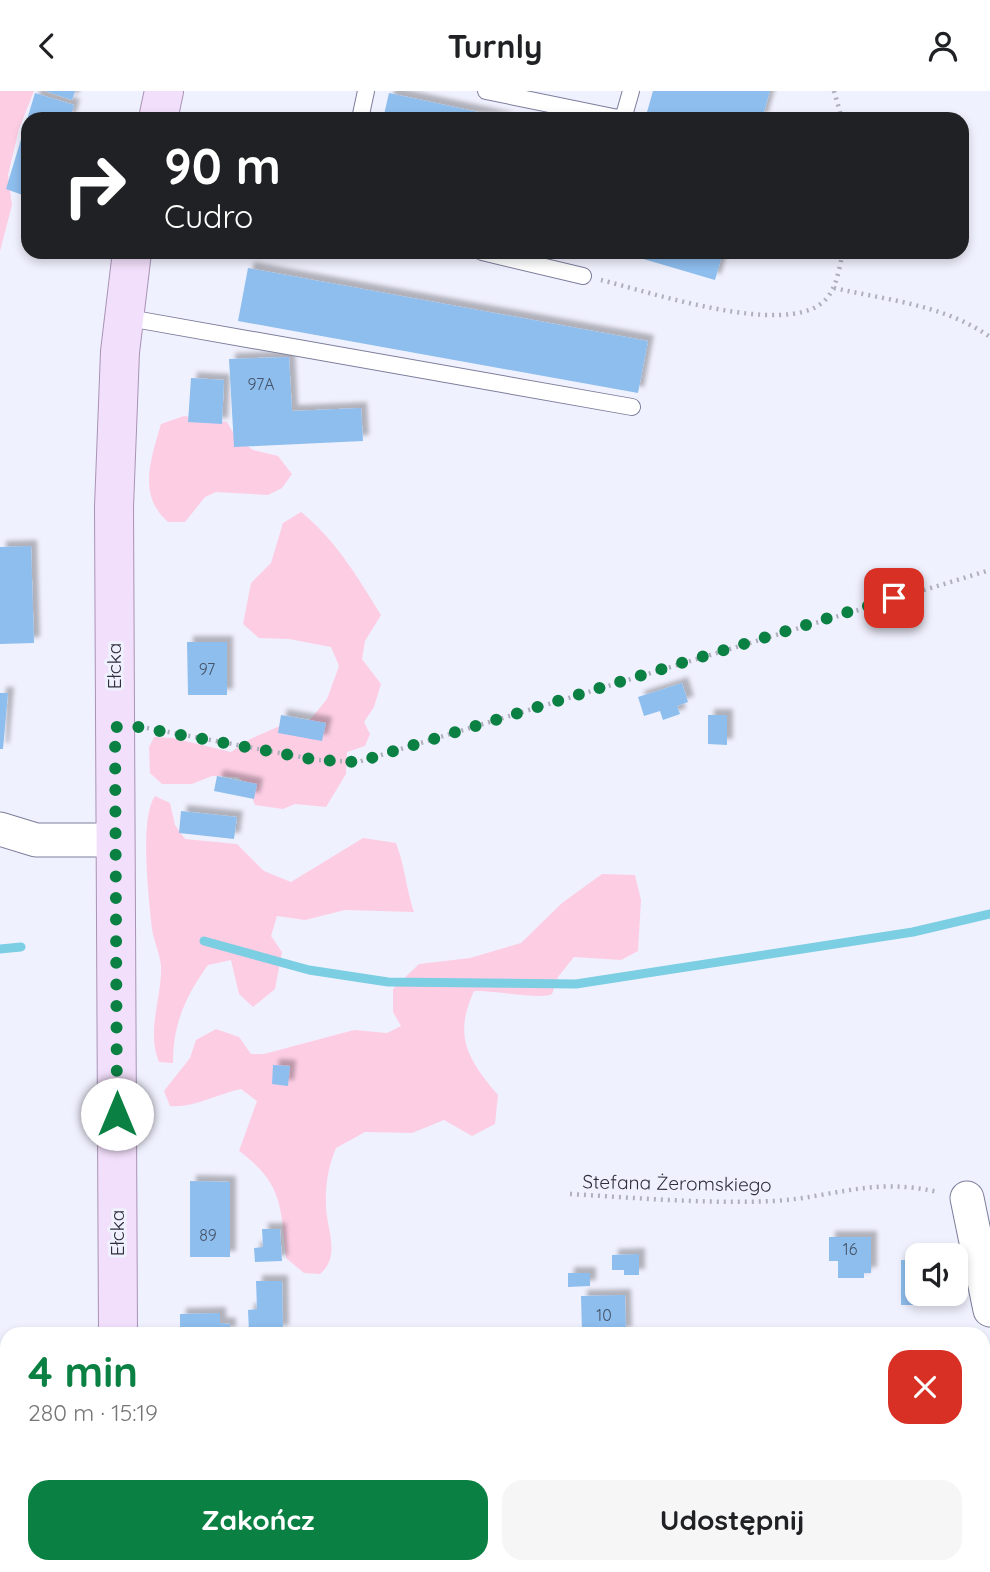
<!DOCTYPE html>
<html lang="pl">
<meta charset="utf-8">
<style>
:root{--surface:#fff;--page:#f6f6f6;--text:#202124;--muted:#757577;--accent:#0b8043}
body{margin:0;font-family:Quicksand,sans-serif;background:var(--page);color:var(--text);height:100vh;display:flex;flex-direction:column;font-size:26px;white-space:nowrap}
*{box-sizing:border-box;margin:0}
p{font-size:23px;color:var(--muted)}
.icon{flex:none;width:38px;height:38px;fill:none;stroke:currentColor;stroke-width:2;stroke-linecap:round;stroke-linejoin:round}
.map{position:relative;flex:1;overflow:hidden}
.sheet{position:absolute;left:0px;top:1236px;width:990px;height:247px;display:flex;flex-direction:column;background:var(--surface);border-radius:21px 21px 0 0;box-shadow:0 4px 10px #0003}
.sheet>*{flex:none}
.hud{position:absolute;left:21px;top:21px;width:948px;height:147px;border-radius:21px;box-shadow:0 4px 10px #0003;background:#202124;color:#fff;overflow:hidden}
.fabs{position:absolute;left:905px;top:1152px;display:grid;gap:14px}
.fabs a{display:grid;place-items:center;width:63px;height:63px;border-radius:14px;background:var(--surface);box-shadow:0 4px 10px #0003;font-size:35px}
.pin{position:absolute;display:grid;place-items:center;width:60px;height:60px;color:#fff;margin:-30px;border-radius:14px;box-shadow:0 4px 10px #0006}
.me{position:absolute;width:77px;margin:-38px;rotate:0deg;stroke-linejoin:round;filter:drop-shadow(0 0 5px #0008)}
.turn{display:flex;align-items:center;gap:24px;height:147px;padding:0 28px;font-size:32px}
.turn .icon{width:91px;height:91px;stroke-width:2.5}
.turn b{display:block;font-size:49px;line-height:60px}
.round{display:grid;place-items:center;flex:none;width:74px;height:74px;border-radius:21px;background:var(--page)}
.summary{display:flex;align-items:center;justify-content:space-between;height:119px;padding:0 28px}
h1{font-size:42px;font-weight:700;line-height:52px;color:var(--accent)}
.cta{display:flex;gap:14px;margin-top:auto;padding:14px 28px}
.cta a{flex:1;height:80px;border-radius:21px;background:var(--accent);color:#fff;font-size:28px;font-weight:700;line-height:80px;text-align:center}
.cta a+a{background:var(--page);color:var(--text)}
header{display:flex;justify-content:space-between;align-items:center;height:91px;padding:0 28px;background:var(--surface);font-size:32px;font-weight:700}
.map>svg:first-child{display:block}
.green{fill:#fdcde4}
.lines{fill:none;stroke-linecap:round;stroke-linejoin:round}
.stream{stroke:#7ccee3;stroke-width:9}
.building{fill:#8ebeee;filter:url(#shadow)}
.lane-casing{stroke:#7c7e9b;stroke-width:18}
.street-casing{stroke:#7c7e9b;stroke-width:35}
.primary-casing{stroke:#a893b6;stroke-width:40}
.path{stroke:#afb0bc;stroke-width:4.5;stroke-dasharray:2 5;stroke-linecap:butt}
.lane{stroke:#fff;stroke-width:16}
.street{stroke:#fff;stroke-width:33}
.primary{stroke:#f2dffb;stroke-width:38}
.route{stroke:#0b8043;stroke-width:12;stroke-dasharray:0 21.6}
.labels{text-anchor:middle;stroke-width:6;stroke-linejoin:round;paint-order:stroke}
.number-label{font-size:16px;fill:#465368}
.street-label{font-size:19px;fill:#2e2f3b;stroke:#f0f1fe}
</style>
<header><svg class="icon" aria-label="back" viewBox="0 0 24 24"><path d="M15 5l-7 7 7 7"/></svg>Turnly<svg class="icon" aria-label="person" viewBox="0 0 24 24"><circle cx="12" cy="8" r="4"/><path d="M4 21q1-7 8-7t8 7"/></svg></header>
<div class="map">
<svg width="990" height="1481" viewBox="0 0 990 1481">
<defs>
<filter id="shadow"><feDropShadow dx="6" dy="-6" stdDeviation="2" flood-color="#0004"/></filter>
</defs>
<rect width="100%" height="100%" fill="#f0f1fe"/>
<!-- green -->
<path class="green" d="M0 0H34L19 38 8 84 12 114 0 160Z
M184 325 227 331 237 348 253 359 278 365 292 383 282 397 268 404 216 401 205 406 185 431H168C137 404 151 368 161 333Z
M301 421C336 449 358 487 381 524L365 550 362 568 381 593 374 616 364 631 370 643 365 655 347 661 346 683 326 716 295 713 283 718 255 714 248 696 238 686 212 685 192 693H162L150 682 149 656 154 646 173 647 231 661 250 648 282 634 310 629 327 608 339 575 331 556 289 548 259 547 243 533 251 492 271 472 283 432Z
M155 705 170 712 175 734 185 748 237 753 264 780 291 791 363 747 396 752C405 775 406 798 414 821L345 819 305 829 277 825 271 845 282 861 275 898 253 916 239 903 231 869 208 874C185 906 173 933 173 972L159 971C146 940 162 908 161 875 160 863 154 851 152 838 149 809 139 727 155 705Z
M602 783 635 784 641 809 638 860 621 869 574 866 558 886 552 903C542 909 493 899 474 900 453 946 468 968 498 1004L495 1033 472 1045 444 1029 412 1042 365 1041 336 1057C328 1076 325 1095 326 1116 327 1139 341 1165 320 1183L304 1182 286 1167C281 1117 283 1092 239 1060L257 1010 241 998C217 1003 194 1017 170 1015L164 1000 190 967 196 949 216 938 239 946 251 963H264L354 939 387 942 401 935 393 921V898L419 873 470 867 521 852 562 812Z
M0 1285 7 1291V1434L3 1436 0 1435Z"/>
<g class="lines">
<!-- stream -->
<path class="stream" d="M204 850 309 879 388 891 576 893 913 841 990 823
M0 858 21 856
M0 1365 7 1368"/>
</g>
<!-- building -->
<path class="building" d="M45 0H75L72 9Z
M653 0H770L762 28H645Z
M35 2 74 14 70 28H28V106L6 98Z
M389 2 506 27V28H383Z
M642 161H723L715 189 640 167Z
M248 177 648 250 638 302 238 230Z
M289 266 292 320 361 317 363 350 234 356 229 268Z
M191 287 224 289 222 333 188 331Z
M31 455 34 552 0 553V456Z
M187 551H227V604H188Z
M682 592 688 611 677 615 680 623 663 629 660 620 644 625 638 606Z
M0 602H8L3 658H0Z
M281 624 326 632 322 650 278 642Z
M708 624H727V654L708 653Z
M217 685 257 693 254 708 214 700Z
M181 720 237 726 234 748 179 742Z
M273 974 290 975 288 995 272 993Z
M190 1090 230 1091V1166H190Z
M262 1138H280L282 1170 255 1171 254 1157 263 1156Z
M829 1146H871V1182H864V1187H838V1170H829Z
M639 1163V1184H624V1179H612V1164Z
M901 1169H917V1202H942V1206H931V1214H901Z
M568 1182H590V1195L568 1196Z
M256 1190H282L283 1240 249 1241 248 1219 257 1218Z
M625 1204 626 1242H582L581 1205Z
M220 1222V1232L230 1233V1242H180V1223Z"/>
<g class="lines">
<defs>
<path id="lane" d="M486 0 623 28 631 0
M360 28 366 0
M482 161 583 185
M123 226 632 316"/>
<path id="street" d="M0 738 36 749H116
M967 1107 990 1219
M984 1453H990
M323 1481 325 1475"/>
<path id="primary" d="M158 28 164 0
M118 1242 114 416 120 261 132 161
M120 1475V1481"/>
</defs>
<!-- lane casing -->
<use href="#lane" class="lane-casing"/>
<!-- street casing -->
<use href="#street" class="street-casing"/>
<!-- primary casing -->
<use href="#primary" class="primary-casing"/>
<!-- path -->
<path class="path" d="M834 0 842 28
M601 189C650 201 783 246 823 211 837 199 839 177 843 161
M834 197C887 209 945 214 990 246
M147 637 317 669 358 671 990 479
M570 1103C638 1107 706 1113 774 1110 835 1106 872 1086 938 1101"/>
<!-- lane -->
<use href="#lane" class="lane"/>
<!-- street -->
<use href="#street" class="street"/>
<!-- primary -->
<use href="#primary" class="primary"/>
</g>
<g class="lines">
<!-- route -->
<path class="route" d="M117 1023 115 636H138L317 669 358 671 894 507"/>
</g>
<g class="labels">
<!-- number labels -->
<g class="number-label">
<text x="261" y="299">97A</text>
<text x="207" y="584">97</text>
<text x="208" y="1150">89</text>
<text x="850" y="1164">16</text>
<text x="604" y="1230">10</text>
</g>
<!-- street labels -->
<g class="street-label">
<text transform="translate(114 575) rotate(-90)" y="7">Ełcka</text>
<text transform="translate(677 1092) rotate(1)" y="7">Stefana Żeromskiego</text>
<text transform="translate(117 1142) rotate(-90)" y="7">Ełcka</text>
</g>
</g>
</svg>
<div class="fabs">
<a><svg class="icon" aria-label="sound" viewBox="0 0 24 24"><path d="M4 9h4l5-4v14l-5-4H4zM17 9q2 3 0 6"/></svg></a>
</div>
<div class="pin" style="left:894px;top:507px;background:#d93025"><svg class="icon" aria-label="arrive" viewBox="0 0 24 24"><path d="M6 21V4h12l-3 4 3 4H6"/></svg></div>
<svg class="me" style="left:117px;top:1023px" viewBox="-20 -20 40 40"><circle r="19" fill="#fff"/><path d="M0-13L10 11 0 6-10 11z" fill="#0b8043"/></svg>
<div class="hud">
<div class="turn"><svg class="icon" aria-label="right" viewBox="0 0 24 24"><path d="M7 20v-9h11M14 6l5 5-5 5"/></svg><div><b>90 m</b>Cudro</div></div>
</div>
<section class="sheet">
<div class="summary"><div><h1>4 min</h1><p>280 m · 15:19</p></div><a class="round" style="background:#d93025;color:#fff"><svg class="icon" aria-label="close" viewBox="0 0 24 24"><path d="M6 6l12 12M18 6L6 18"/></svg></a></div>
<div class="cta"><a>Zakończ</a><a>Udostępnij</a></div>
</section>
</div>
